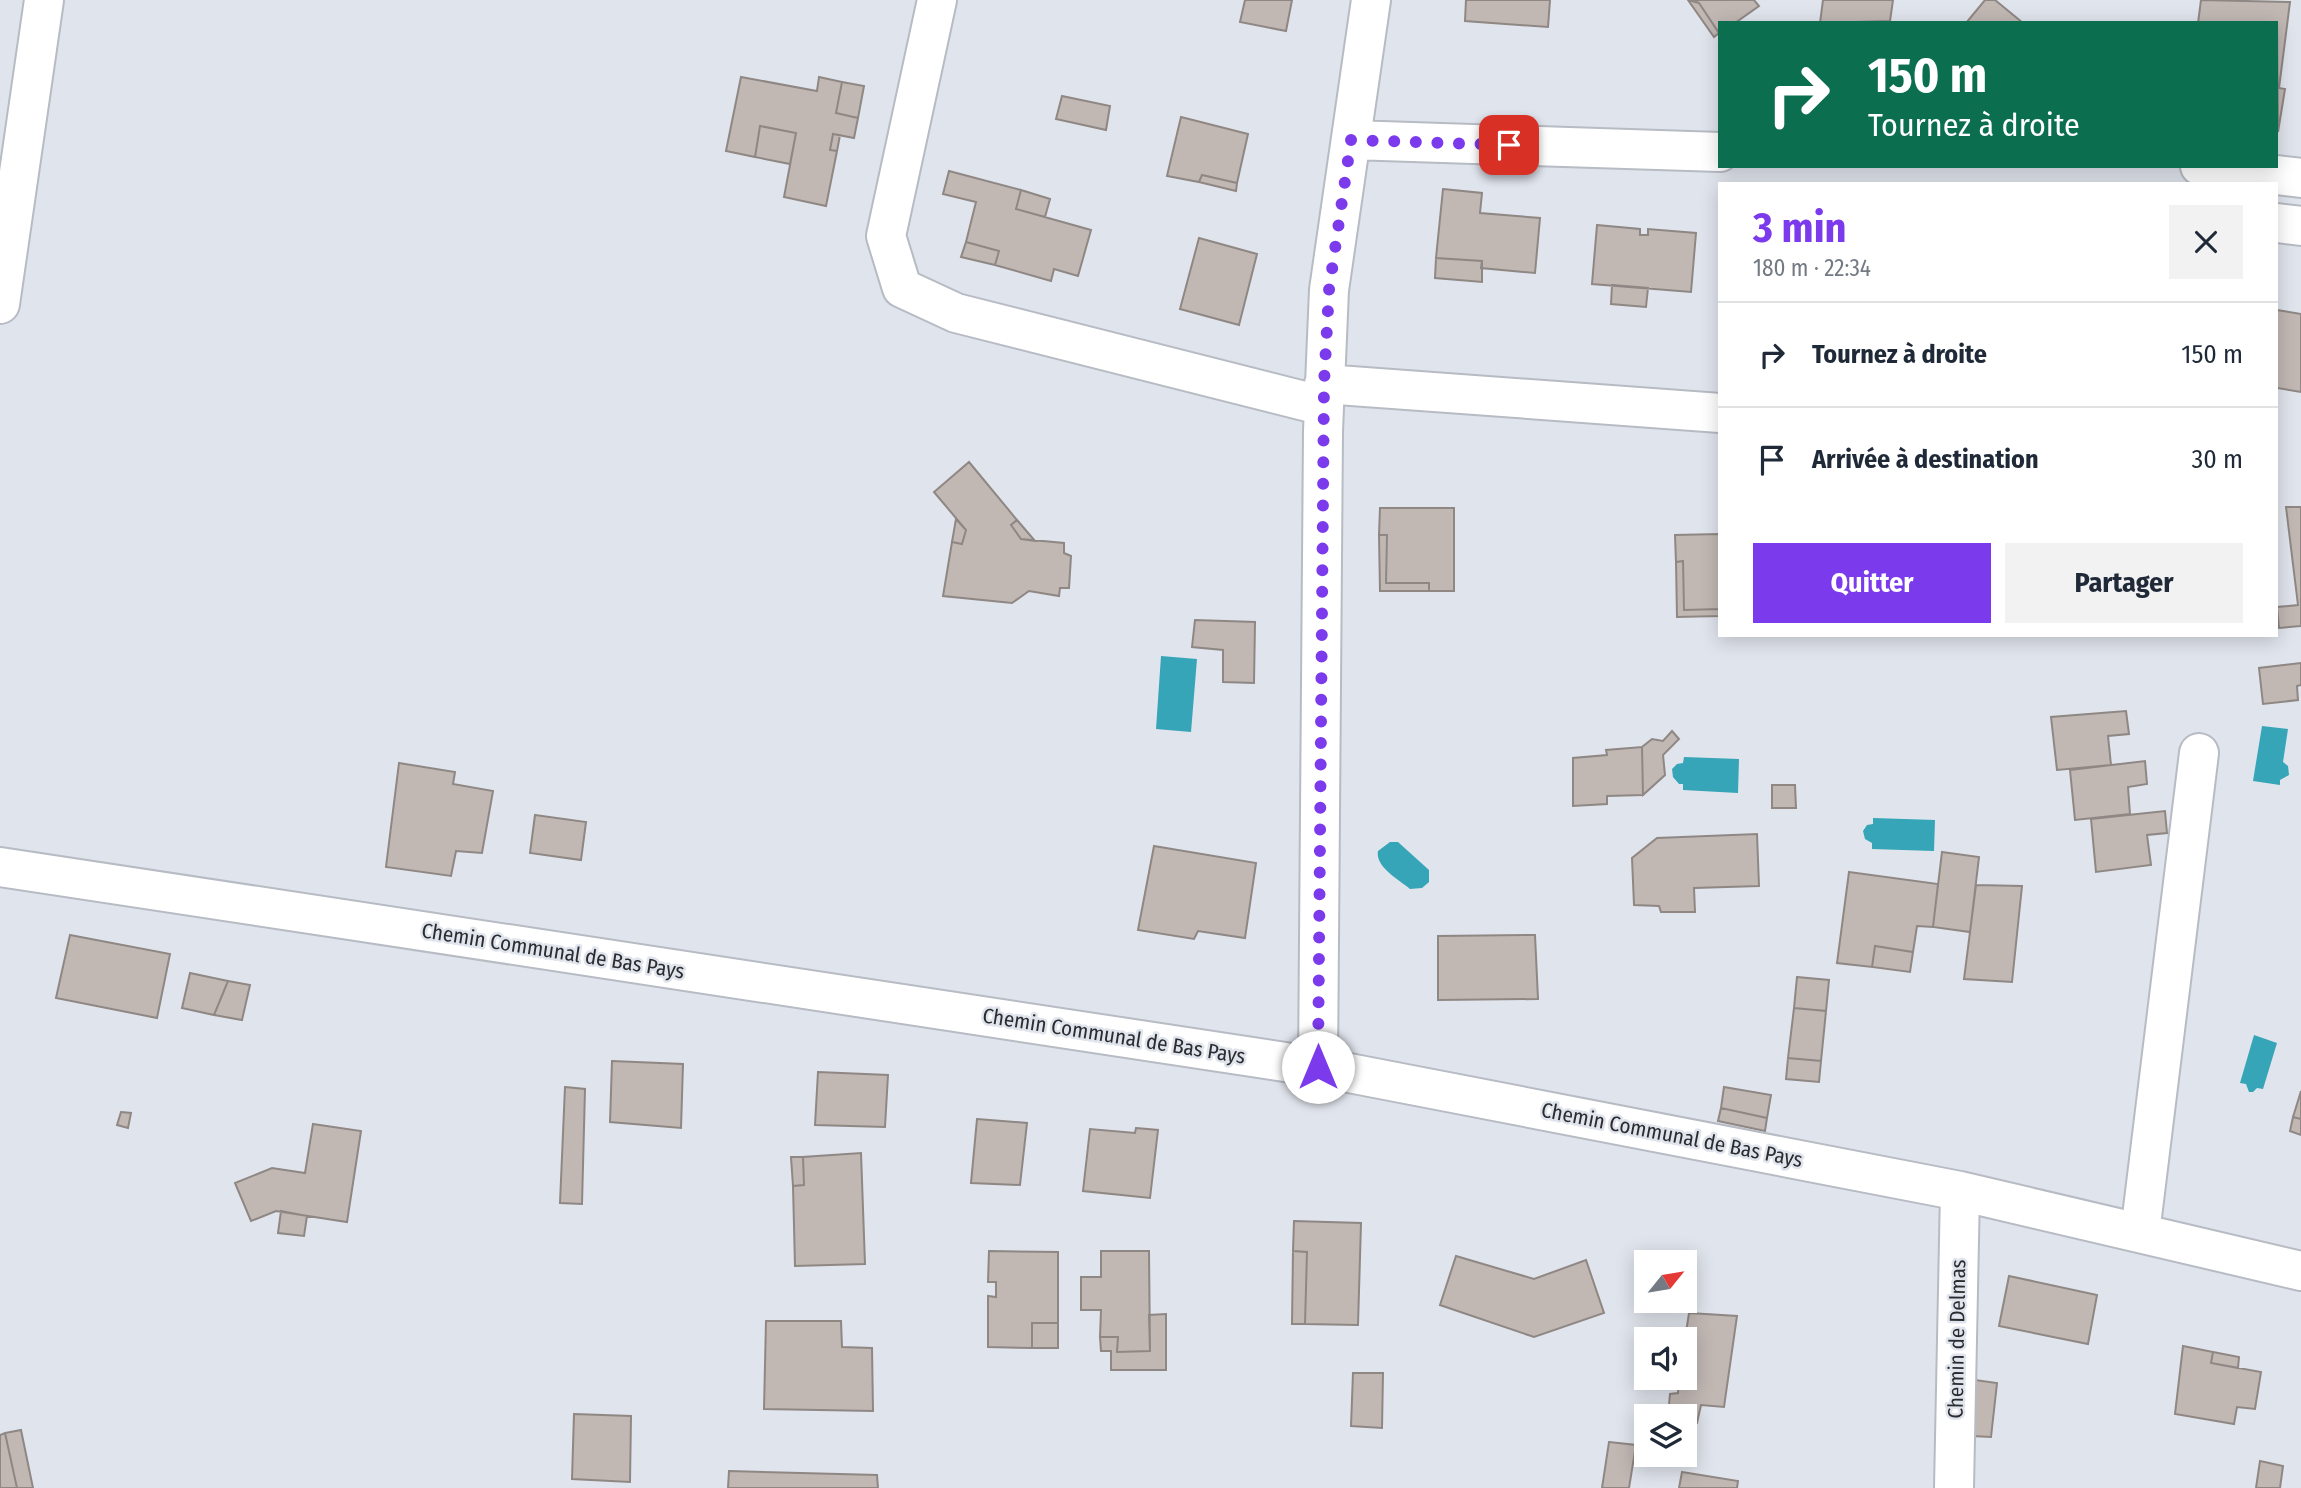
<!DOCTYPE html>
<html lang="fr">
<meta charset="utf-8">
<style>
:root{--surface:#fff;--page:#f2f2f3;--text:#1f2937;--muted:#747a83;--line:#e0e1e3;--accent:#7c3aed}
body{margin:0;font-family:"Fira Sans Condensed",sans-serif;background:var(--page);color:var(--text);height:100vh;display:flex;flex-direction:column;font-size:26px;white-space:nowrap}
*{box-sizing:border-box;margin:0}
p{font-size:23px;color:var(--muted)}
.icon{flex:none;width:38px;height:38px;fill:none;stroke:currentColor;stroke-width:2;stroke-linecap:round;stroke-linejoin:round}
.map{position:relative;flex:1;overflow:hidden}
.details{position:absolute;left:1718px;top:182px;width:560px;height:455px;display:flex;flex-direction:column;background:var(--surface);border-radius:0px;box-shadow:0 4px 18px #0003}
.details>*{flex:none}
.banner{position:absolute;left:1718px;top:21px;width:560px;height:147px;border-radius:0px;box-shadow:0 4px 18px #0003;background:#0b6e4f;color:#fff;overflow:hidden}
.needle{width:46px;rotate:60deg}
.buttons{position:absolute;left:1634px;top:1250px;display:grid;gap:14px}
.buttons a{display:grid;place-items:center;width:63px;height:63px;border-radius:0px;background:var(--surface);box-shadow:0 4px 18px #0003;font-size:35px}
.pin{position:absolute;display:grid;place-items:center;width:60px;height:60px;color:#fff;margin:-30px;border-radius:14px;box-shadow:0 4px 10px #0006}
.me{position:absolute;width:77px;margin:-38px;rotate:0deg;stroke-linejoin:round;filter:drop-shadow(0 0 5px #0008)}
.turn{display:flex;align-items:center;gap:24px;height:147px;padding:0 35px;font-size:32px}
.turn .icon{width:91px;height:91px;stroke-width:2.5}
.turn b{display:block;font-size:49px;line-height:60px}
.round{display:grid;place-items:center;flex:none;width:74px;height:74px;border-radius:0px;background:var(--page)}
.overview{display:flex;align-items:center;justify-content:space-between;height:119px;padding:0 35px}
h1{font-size:42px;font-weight:700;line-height:52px;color:var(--accent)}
.button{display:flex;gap:14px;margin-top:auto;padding:14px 35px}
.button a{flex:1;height:80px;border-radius:0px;background:var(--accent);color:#fff;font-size:28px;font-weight:700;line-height:80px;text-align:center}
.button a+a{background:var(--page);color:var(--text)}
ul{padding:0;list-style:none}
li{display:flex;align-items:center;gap:21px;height:105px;padding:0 35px;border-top:2px solid var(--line)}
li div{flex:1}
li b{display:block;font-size:26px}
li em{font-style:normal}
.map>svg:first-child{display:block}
.water{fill:#35a5b7}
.building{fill:#c1b8b4;stroke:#8f8784;stroke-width:2}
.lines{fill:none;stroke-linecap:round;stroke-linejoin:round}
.minor-casing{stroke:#b7bbc3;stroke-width:42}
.minor{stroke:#fff;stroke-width:38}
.route{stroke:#7c3aed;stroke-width:12;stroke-dasharray:0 21.6}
.labels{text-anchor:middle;stroke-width:5;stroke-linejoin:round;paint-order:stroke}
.street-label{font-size:21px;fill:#2a2c2f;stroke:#e0e4ec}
</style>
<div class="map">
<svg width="2301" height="1488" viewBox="0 0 2301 1488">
<rect width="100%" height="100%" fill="#e0e4ec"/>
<!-- water -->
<path class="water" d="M1161 656 1197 659 1191 732 1156 729Z
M2262 726 2288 729 2283 762 2288 766 2289 775 2280 780V785L2253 781Z
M1684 757 1739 759 1738 793 1683 790V784H1679L1673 777 1672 769 1677 764 1683 763Z
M1873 818 1935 820 1934 851 1872 849V843L1865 839 1863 831 1867 825 1873 824Z
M1390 842H1398L1429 870V882L1422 888 1410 889C1398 879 1375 867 1378 851Z
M2254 1035 2277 1043 2263 1089 2257 1088 2253 1092H2249L2246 1084 2240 1083Z"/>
<!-- building -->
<path class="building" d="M1245 0H1292L1286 31 1240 22Z
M1466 0H1550L1548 27 1465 21Z
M1688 0 1699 3 1719 33 1714 37Z
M1693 0H1754L1759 6 1735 23H1720L1719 33 1699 3Z
M1823 0H1893L1890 21 1820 23Z
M1985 0H1995L2023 23H1966Z
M2201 0 2290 2 2279 88 2285 89 2278 132 2277 23H2198Z
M741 77 817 91 819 77 842 82 836 113 858 118 854 138 833 134 830 150 837 151 826 206 784 197 796 133 760 126 755 157 726 151Z
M842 82 864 86 858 118 836 113Z
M1062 96 1110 106 1106 130 1056 119Z
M1181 117 1248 134 1237 183 1202 175 1199 182 1167 176Z
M760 126 796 133 790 164 755 157Z
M833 134 840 135 837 151 830 150Z
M949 171 1021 190 1016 209 1091 230 1078 276 1054 269 1051 281 995 265 999 251 966 242 976 202 943 194Z
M1202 175 1237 183 1236 191 1199 182Z
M1443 189 1482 193 1480 213 1540 218 1535 273 1481 268 1482 261 1436 258Z
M1021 190 1050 199 1045 217 1016 209Z
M1597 225 1640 229V235H1648V229L1696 233 1691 292 1592 284Z
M1199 238 1257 254 1239 325 1180 309Z
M966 242 999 251 995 265 961 257Z
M1436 258 1482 261V282L1435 278Z
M1612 285 1648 288 1646 307 1611 304Z
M2277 310 2301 314V392L2277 388Z
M969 462 1017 520 1011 525 1021 539 1064 543V553L1071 556 1069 588H1060L1059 596 1029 591 1012 603 943 596 952 542 962 544 966 530 934 492Z
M2286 507H2301V626L2279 628 2277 607 2298 605Z
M1380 508H1454V591H1429V583H1386L1387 535H1379Z
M956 519 966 530 962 544 952 542Z
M1017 520 1035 541 1021 539 1011 525Z
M1720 534V609L1684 610 1683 561 1676 562 1675 535Z
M1379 535H1387L1386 583H1429V591H1380Z
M1683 561 1684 610 1720 609V616L1677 617 1676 562Z
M1195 620 1255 622 1254 683 1223 682V650L1192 647Z
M2301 663V685L2297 686 2298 700 2263 704 2259 668Z
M2126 711 2129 734 2108 736 2111 765 2057 770 2051 717Z
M1672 731 1679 739 1663 755 1665 775 1643 795 1642 747 1652 739 1663 741Z
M1642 747 1643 795 1607 796V804L1573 806V758L1607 755 1606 750Z
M2145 761 2147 784 2128 787 2130 814 2075 820 2070 770Z
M399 763 455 772 453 784 493 791 482 853 456 851 451 876 386 867Z
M1772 785H1795L1796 808H1772Z
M2165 811 2167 833 2147 835 2151 865 2096 872 2091 819Z
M535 815 586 822 581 860 530 853Z
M1757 834 1759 886 1694 888 1695 912H1661L1659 906 1634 905 1632 858 1657 838Z
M1154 846 1256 863 1245 938 1198 931 1194 939 1138 930Z
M1942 852 1979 857 1970 932 1933 927Z
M1849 872 1938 884 1933 927 1917 926 1913 952 1875 946 1872 967 1837 963Z
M1976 885 2022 886 2012 982 1964 979Z
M70 935 170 954 157 1018 56 998Z
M1535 935 1538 999 1438 1000V936Z
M1875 946 1913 952 1910 972 1872 967Z
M190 973 228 981 214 1015 182 1008Z
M1797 977 1829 980 1826 1011 1794 1008Z
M228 981 250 985 242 1020 214 1015Z
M1794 1008 1826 1011 1821 1061 1788 1058Z
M1788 1058 1821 1061 1819 1082 1786 1079Z
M612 1061 683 1064 681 1128 610 1122Z
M818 1072 888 1075 885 1127 815 1125Z
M565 1087 585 1089 582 1204 560 1203Z
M1724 1087 1771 1095 1767 1118 1721 1108Z
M2301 1091V1119L2293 1117Z
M1721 1108 1767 1118 1765 1131 1718 1121Z
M121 1112 131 1113 128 1128 117 1125Z
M2293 1117 2301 1119V1135L2290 1131Z
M977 1119 1027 1123 1020 1185 971 1183Z
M313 1124 361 1131 347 1222 276 1211 251 1221 235 1183 272 1168 305 1173Z
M1136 1128 1158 1130 1150 1198 1083 1191 1090 1129 1135 1133Z
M861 1153 865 1264 795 1266 793 1186 804 1185 803 1157Z
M791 1157H803L804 1185 793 1186Z
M281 1211 307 1216 304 1236 278 1233Z
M1294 1221 1361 1223 1358 1325 1305 1324 1307 1252 1293 1251Z
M989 1251 1058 1252V1323H1032V1348L988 1347V1296L996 1297V1282H988Z
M1101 1251H1149L1150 1351 1117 1352 1118 1337H1100L1101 1310H1081V1277H1101Z
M1293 1251 1307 1252 1305 1324H1292Z
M1456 1256 1534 1279 1586 1260 1604 1313 1534 1337 1440 1305Z
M2009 1276 2097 1295 2088 1344 1999 1326Z
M1689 1313 1737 1316 1724 1407 1701 1405 1697 1423 1685 1422V1416H1668L1670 1394 1678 1393 1679 1377H1685V1339Z
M1166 1314V1370H1111V1351H1101L1100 1337H1118L1117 1352 1150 1351 1149 1315Z
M766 1321H841L842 1347 872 1348 873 1411 764 1409Z
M1032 1323H1058V1348H1032Z
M2183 1346 2213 1352 2211 1363 2261 1372 2255 1409 2237 1407 2234 1424 2175 1414Z
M2213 1352 2239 1357 2238 1368 2211 1363Z
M1353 1373H1383L1382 1428 1351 1426Z
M1975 1380 1997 1383 1991 1437 1972 1436Z
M574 1414 631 1416 630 1482 572 1479Z
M21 1430 33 1488H17L5 1433Z
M5 1433 17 1488H0V1435Z
M1609 1442 1636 1445 1629 1488H1602Z
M2260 1461 2283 1466 2280 1488H2256Z
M729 1471 877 1475 878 1488H728Z
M1682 1472 1738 1481 1737 1488H1679Z"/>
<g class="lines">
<defs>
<path id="minor" d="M937 0 886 236 902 288 956 313 1324 406
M1351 140 1720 152
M2200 166 2301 178
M2277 223 2301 226
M0 304 44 0
M1324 384 1720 413
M0 867 1318 1067 1960 1191 2301 1271
M1318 1067 1323 431 1329 290 1371 0
M2140 1233 2199 753
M1954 1488 1960 1191"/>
</defs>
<!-- minor casing -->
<use href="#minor" class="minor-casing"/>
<!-- minor -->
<use href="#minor" class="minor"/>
</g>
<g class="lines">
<!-- route -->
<path class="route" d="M1318 1067 1324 384 1329 290 1351 140 1509 145"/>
</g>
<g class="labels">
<!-- street labels -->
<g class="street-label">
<text transform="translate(553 951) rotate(9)" y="7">Chemin Communal de Bas Pays</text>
<text transform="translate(1114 1036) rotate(9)" y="7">Chemin Communal de Bas Pays</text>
<text transform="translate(1672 1135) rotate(11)" y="7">Chemin Communal de Bas Pays</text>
<text transform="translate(1957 1339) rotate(-89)" y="7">Chemin de Delmas</text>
</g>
</g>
</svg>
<div class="buttons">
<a><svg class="needle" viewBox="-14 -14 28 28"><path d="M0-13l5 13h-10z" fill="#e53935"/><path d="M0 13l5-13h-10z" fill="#747a83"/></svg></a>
<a><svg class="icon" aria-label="sound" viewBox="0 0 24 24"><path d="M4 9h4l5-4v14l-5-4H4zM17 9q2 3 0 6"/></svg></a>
<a><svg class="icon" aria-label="layers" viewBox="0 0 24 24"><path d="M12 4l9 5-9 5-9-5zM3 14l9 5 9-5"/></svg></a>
</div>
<div class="pin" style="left:1509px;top:145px;background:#d93025"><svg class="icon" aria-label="arrive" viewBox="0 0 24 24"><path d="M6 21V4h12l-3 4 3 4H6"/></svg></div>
<svg class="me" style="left:1318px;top:1067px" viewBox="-20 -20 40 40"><circle r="19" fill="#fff"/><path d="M0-13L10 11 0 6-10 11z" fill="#7c3aed"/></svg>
<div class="banner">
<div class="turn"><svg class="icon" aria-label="right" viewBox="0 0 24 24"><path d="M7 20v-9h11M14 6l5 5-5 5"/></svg><div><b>150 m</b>Tournez à droite</div></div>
</div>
<section class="details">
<div class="overview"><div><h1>3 min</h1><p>180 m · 22:34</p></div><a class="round"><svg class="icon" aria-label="close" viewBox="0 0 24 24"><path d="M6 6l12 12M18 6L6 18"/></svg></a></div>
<ul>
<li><svg class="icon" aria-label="right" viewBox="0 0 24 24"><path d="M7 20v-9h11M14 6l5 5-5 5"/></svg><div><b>Tournez à droite</b></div><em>150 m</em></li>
<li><svg class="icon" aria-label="arrive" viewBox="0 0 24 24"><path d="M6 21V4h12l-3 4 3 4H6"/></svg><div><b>Arrivée à destination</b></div><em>30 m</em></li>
</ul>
<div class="button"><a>Quitter</a><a>Partager</a></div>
</section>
</div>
